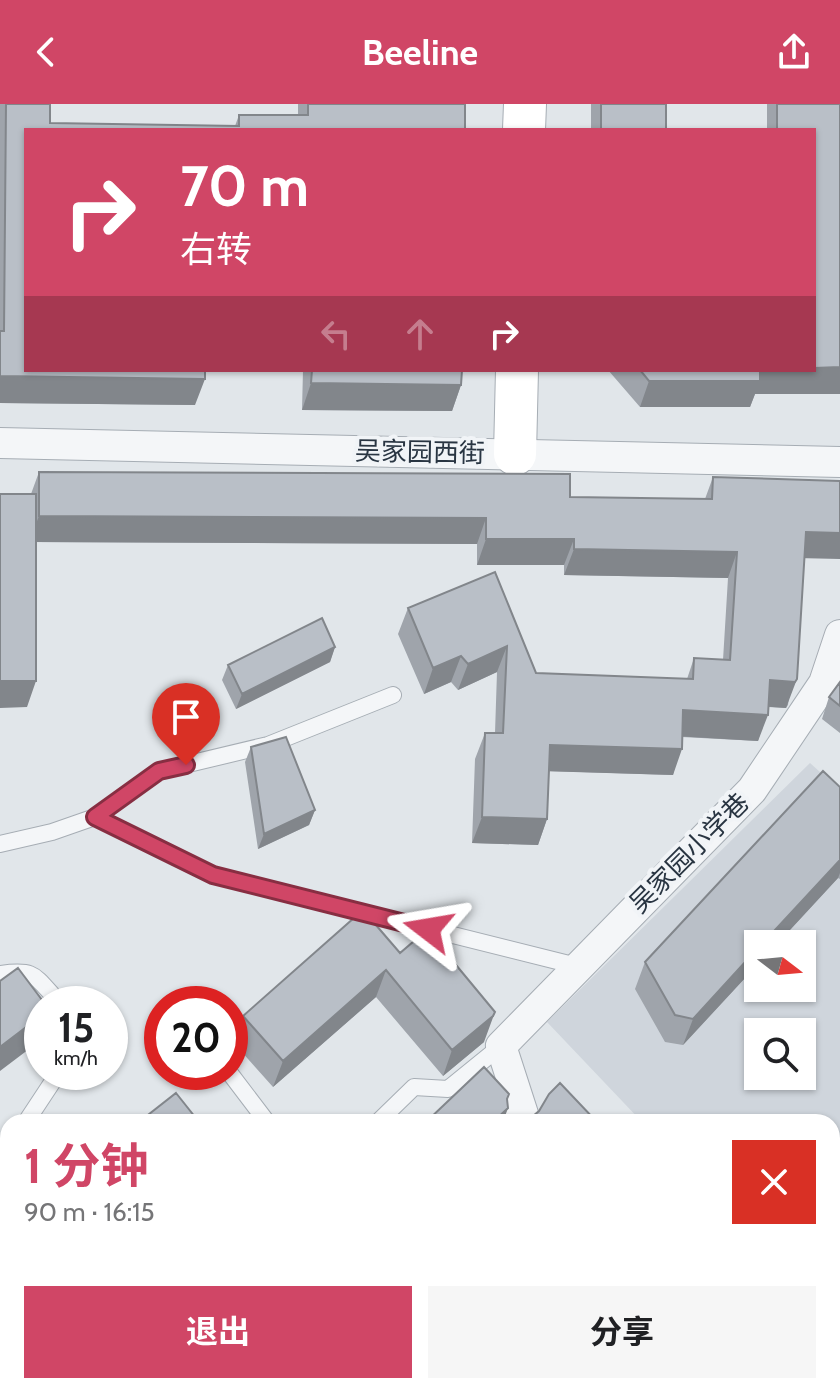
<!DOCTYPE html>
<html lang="zh">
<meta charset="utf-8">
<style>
:root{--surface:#fff;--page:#f6f6f6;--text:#202124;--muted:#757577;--accent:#d04666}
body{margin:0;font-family:Cabin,"Noto Sans SC",sans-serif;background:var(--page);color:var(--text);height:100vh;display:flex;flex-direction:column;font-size:30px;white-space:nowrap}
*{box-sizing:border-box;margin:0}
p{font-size:26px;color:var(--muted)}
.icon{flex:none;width:44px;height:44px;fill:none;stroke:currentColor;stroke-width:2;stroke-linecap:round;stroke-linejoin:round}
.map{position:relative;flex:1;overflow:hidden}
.panel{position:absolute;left:0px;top:1010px;width:840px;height:280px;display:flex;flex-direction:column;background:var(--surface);border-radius:24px 24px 0 0;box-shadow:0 2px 6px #0004}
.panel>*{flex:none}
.guide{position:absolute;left:24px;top:24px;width:792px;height:244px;border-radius:0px;box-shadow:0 2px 6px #0004;background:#d04666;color:#fff;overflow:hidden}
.needle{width:52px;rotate:106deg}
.fabs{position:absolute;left:744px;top:826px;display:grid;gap:16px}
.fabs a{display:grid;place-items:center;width:72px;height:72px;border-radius:0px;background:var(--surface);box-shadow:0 2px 6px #0004;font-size:40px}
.speed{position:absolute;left:24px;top:882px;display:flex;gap:16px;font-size:40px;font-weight:700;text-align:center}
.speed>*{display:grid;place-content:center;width:104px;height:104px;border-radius:50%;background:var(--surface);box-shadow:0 2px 6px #0004;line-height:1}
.speed small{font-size:20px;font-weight:400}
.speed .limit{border:12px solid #d22;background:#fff;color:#111}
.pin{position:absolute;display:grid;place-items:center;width:68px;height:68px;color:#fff;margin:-82px -34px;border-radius:50% 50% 50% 0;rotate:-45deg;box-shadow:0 0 8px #0007}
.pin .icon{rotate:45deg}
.me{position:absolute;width:88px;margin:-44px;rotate:284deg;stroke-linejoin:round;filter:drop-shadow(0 0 6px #0008)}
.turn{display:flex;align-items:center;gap:28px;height:168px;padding:0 24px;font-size:36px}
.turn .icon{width:104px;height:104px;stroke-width:2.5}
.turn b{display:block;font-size:56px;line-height:68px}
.lanes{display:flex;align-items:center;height:76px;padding:0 24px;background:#0003;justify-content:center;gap:40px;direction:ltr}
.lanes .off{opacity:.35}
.round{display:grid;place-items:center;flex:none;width:84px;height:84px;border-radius:0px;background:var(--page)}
.head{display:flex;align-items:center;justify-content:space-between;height:136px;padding:0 24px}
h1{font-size:48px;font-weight:700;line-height:60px;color:var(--accent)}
.action{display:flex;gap:16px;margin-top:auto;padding:16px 24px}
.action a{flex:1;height:92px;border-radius:0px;background:var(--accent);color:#fff;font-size:32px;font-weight:700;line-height:92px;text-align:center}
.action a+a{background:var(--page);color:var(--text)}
header{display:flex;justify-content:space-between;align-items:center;height:104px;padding:0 24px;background:var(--accent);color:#fff;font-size:36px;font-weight:700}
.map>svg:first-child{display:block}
.built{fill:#cfd5dc;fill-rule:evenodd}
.green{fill:#c8d4c2}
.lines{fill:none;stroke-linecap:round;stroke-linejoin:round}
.lane-casing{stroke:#a6adb4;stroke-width:18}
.street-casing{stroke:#a6adb4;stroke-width:32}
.secondary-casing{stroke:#a6adb4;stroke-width:44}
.path{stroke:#bfc4c9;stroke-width:5;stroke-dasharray:6 6;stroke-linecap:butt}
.lane{stroke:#f4f6f8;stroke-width:16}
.street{stroke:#f4f6f8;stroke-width:30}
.secondary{stroke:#fff;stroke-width:42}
.wall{fill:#9fa4ab}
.shaded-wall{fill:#82868b}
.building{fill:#b9bfc7;stroke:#82868b;stroke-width:2}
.route-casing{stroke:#872e42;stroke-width:20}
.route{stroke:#d04666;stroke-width:14}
.labels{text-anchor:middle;stroke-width:8;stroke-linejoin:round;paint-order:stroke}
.street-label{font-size:26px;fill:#293542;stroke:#f1f4f7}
</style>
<header><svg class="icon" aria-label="back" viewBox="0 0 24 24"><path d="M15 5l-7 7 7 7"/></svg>Beeline<svg class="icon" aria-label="share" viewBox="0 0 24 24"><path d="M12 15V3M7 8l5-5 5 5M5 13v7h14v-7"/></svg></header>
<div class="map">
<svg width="840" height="1290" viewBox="0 0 840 1290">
<rect width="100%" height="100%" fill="#e1e6ea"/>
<!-- built -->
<path class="built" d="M810 659 840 686V1067L832 1074V1018H642L547 918ZM758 840H802V884H758ZM758 928H802V972H758Z"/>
<!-- green -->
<path class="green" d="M473 1282H535L526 1290H465Z"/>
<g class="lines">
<defs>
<path id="lane" d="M95 713 159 667 268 641 393 591
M0 740 52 728 95 713 213 771 577 862
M0 870C35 865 34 871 57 896L58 900
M229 968 267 1018
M26 1018 59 968
M378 1018 414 983 448 985 501 942
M0 1048 8 1039"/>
<path id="street" d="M0 339 840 358
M517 1018 523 1010 501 942 752 686 824 579 840 531
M454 1290 462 1282
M541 1290 549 1282"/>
<path id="secondary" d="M524 26 525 0
M515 350 517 266"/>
</defs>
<!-- lane casing -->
<use href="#lane" class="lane-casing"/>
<!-- street casing -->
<use href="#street" class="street-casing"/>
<!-- secondary casing -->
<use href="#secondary" class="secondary-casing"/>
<!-- path -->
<path class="path" d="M832 1143 840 1150"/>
<!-- lane -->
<use href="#lane" class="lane"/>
<!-- street -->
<use href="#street" class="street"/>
<!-- secondary -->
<use href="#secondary" class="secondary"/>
</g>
<!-- wall -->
<path class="wall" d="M0 0H50V19L235 22 239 11H298V0H465V26H26V266L195 301 0 299Z
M591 0H666V26H591Z
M767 0H840V290H755L750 303H640L608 266H814V26H767Z
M303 266H462L461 281 452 307 302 306Z
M39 368 570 393 705 395 713 373 805 454 788 601 786 604 768 603 758 637 682 633 673 671 549 667 547 715 538 741 472 739 475 655 485 629H495L497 568 458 586 451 578 424 590 398 530 408 504 495 468 536 569 687 575 694 554 723 556 728 474 564 471V461H477V440L36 438 27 603 31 390Z
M335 543 330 558 236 605 222 576 228 561Z
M840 578V629L822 615 829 593Z
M251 643 315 706 309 721 258 745 245 658Z
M840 683V775L838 774 777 840H758V860L683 941 665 938 635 885 645 858Z
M400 849 484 938 443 972 376 893 273 983 233 938 243 912Z
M8 1122V1282H113L110 1290H3L0 1287V1128Z
M739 1282H832L840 1290H736Z"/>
<!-- shaded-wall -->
<path class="shaded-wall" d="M840 263V290H755L750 303H640L649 277 759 266H814V264Z
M0 272 205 275 195 301 0 299Z
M311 279 461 281 452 307 302 306Z
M39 412 486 414 477 440 29 438Z
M806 428 840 429V455L797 454Z
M486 435H574L564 461H477Z
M574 445 737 448 728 474 564 471Z
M507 542 497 568 458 586 468 560Z
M335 543 330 558 236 605 242 590Z
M461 552 451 578 424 590 433 564Z
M797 575 786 604 760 602 770 576Z
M0 577H36L27 603 0 604Z
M683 606 768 611 758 637 674 632Z
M550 641 682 645 673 671 540 667Z
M315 706 309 721 258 745 264 730Z
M482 713 547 715 538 741 472 739Z
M840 756V769L838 774 777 840H762Z
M758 844V860L683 941 693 915Z
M386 866 376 893 273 983 283 957Z
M495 908 484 938 443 972 452 946Z
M42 911V925L37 939 0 967V943Z
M508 1004 503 1018H493Z
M840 1276V1290H796L820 1282H832V1278Z
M106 1282H113L110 1290H96Z
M248 1282H262L254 1290H239Z
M423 1282H439L430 1290H414Z
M667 1282H687L678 1290H658Z"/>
<!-- building -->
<path class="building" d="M6 0H50V19L239 22V11H308V0H465V26H26V266H205V275L0 272V227H4Z
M601 0H666V26H601Z
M777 0H840V263L814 264V26H777Z
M312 266H462L461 281 311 279Z
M640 266H760V277H649Z
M39 368 570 370V393L712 395 713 373 840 377V429L806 428 797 575 795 578 770 576 768 611 683 606 682 645 550 641 547 715 482 713 485 629H503L507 542 468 560 461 552 433 564 408 504 495 468 536 569 693 575 694 554 730 556 737 448 574 445V435H486V414L39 412Z
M0 390H36V577H0Z
M322 514 335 543 242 590 228 561Z
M840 578V602L829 593Z
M286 633 315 706 264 730 251 643Z
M823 667 840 683V756L762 840H758V844L693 915 675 911 645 858Z
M363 806 400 849 427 826 495 908 493 912 452 946 386 866 283 957 243 912Z
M18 864 45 900H42V911L0 943V877Z
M484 963 509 990 507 995 508 1004 493 1018H426Z
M560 979 597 1018H524L522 1016 524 1013 533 1012 539 1007 549 990Z
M176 989 199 1018H139Z
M8 1122V1259L0 1249V1128Z
M840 1224V1276L832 1278V1227Z
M26 1282H106L96 1290H32Z
M181 1282H248L239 1290H172Z
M375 1282H423L414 1290H367Z
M587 1282H667L658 1290H578Z
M744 1282H820L797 1289V1290H746Z"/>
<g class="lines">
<defs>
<path id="route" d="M186 661 159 667 95 713 213 771 428 825"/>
</defs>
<!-- route casing -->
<use href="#route" class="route-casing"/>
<!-- route -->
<use href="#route" class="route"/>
</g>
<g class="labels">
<!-- street labels -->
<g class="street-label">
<text transform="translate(420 348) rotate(1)" y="9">吴家园西街</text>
<text transform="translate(689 749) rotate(-45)" y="9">吴家园小学巷</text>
</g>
</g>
</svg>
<div class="fabs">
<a><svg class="needle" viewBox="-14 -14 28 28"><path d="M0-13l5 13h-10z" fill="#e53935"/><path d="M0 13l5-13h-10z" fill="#757577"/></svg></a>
<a><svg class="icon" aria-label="search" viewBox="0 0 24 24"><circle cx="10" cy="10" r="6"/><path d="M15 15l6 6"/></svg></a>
</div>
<div class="speed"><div>15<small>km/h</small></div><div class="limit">20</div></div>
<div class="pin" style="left:186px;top:661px;background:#d93025"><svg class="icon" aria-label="arrive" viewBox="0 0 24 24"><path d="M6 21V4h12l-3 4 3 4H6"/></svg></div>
<svg class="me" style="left:428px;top:825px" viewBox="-20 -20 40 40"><path d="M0-17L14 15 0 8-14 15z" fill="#d04666" stroke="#fff" stroke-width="4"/></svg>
<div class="guide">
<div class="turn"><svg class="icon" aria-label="right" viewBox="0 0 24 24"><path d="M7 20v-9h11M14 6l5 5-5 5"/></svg><div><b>70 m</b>右转</div></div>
<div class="lanes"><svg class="icon off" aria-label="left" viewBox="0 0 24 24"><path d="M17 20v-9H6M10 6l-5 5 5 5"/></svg><svg class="icon off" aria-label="ahead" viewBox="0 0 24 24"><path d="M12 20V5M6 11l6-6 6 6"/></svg><svg class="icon" aria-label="right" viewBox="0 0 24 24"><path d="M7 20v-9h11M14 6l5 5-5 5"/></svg></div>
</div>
<section class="panel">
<div class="head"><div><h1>1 分钟</h1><p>90 m · 16:15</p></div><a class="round" style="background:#d93025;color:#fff"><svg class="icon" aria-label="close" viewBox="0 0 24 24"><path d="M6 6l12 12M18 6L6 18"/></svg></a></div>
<div class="action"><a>退出</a><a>分享</a></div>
</section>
</div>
